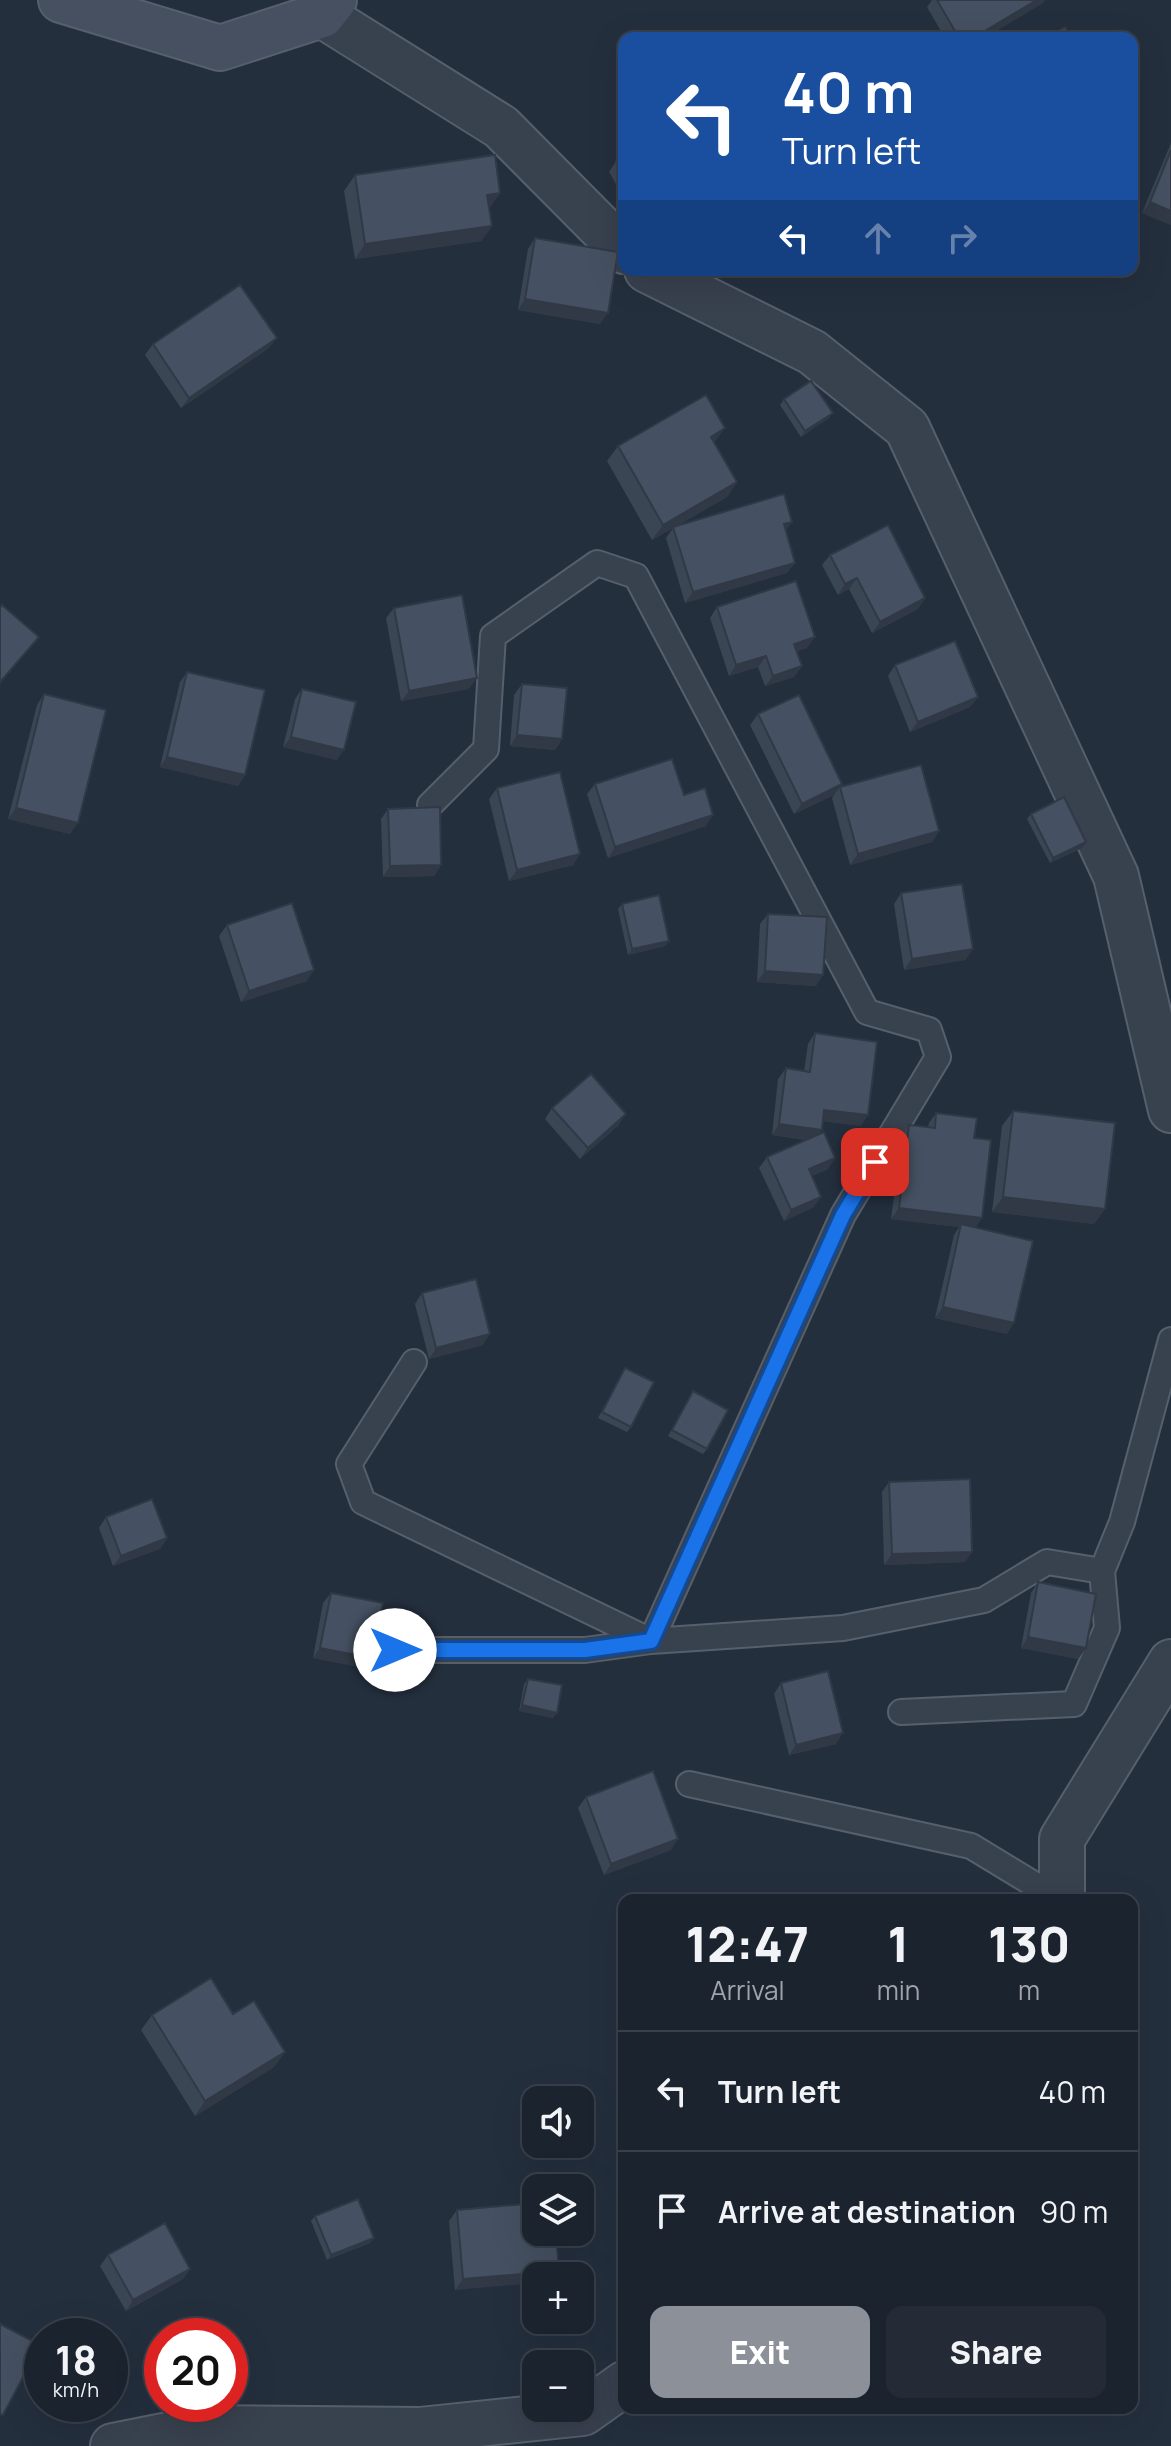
<!DOCTYPE html>
<meta charset="utf-8">
<style>
:root{--surface:#1b232e;--page:#242b36;--text:#f1f3f6;--muted:#a0a4aa;--line:#39404a;--accent:#8c9099}
body{margin:0;font-family:Manrope,sans-serif;background:var(--page);color:var(--text);height:100vh;display:flex;flex-direction:column;font-size:30px;white-space:nowrap}
*{box-sizing:border-box;margin:0}
p{font-size:26px;color:var(--muted)}
.icon{flex:none;width:44px;height:44px;fill:none;stroke:currentColor;stroke-width:2;stroke-linecap:round;stroke-linejoin:round}
.map{position:relative;flex:1;overflow:hidden}
.panel{position:absolute;left:618px;top:1894px;width:520px;height:520px;display:flex;flex-direction:column;background:var(--surface);border-radius:16px;box-shadow:0 8px 32px #0002,0 0 0 2px var(--line)}
.panel>*{flex:none}
.banner{position:absolute;left:618px;top:32px;width:520px;height:244px;border-radius:16px;box-shadow:0 8px 32px #0002,0 0 0 2px var(--line);background:#1a4fa0;color:#fff;overflow:hidden}
.tools{position:absolute;left:522px;top:2086px;display:grid;gap:16px}
.tools a{display:grid;place-items:center;width:72px;height:72px;border-radius:16px;background:var(--surface);box-shadow:0 8px 32px #0002,0 0 0 2px var(--line);font-size:40px}
.speed{position:absolute;left:24px;top:2318px;display:flex;gap:16px;font-size:40px;font-weight:700;text-align:center}
.speed>*{display:grid;place-content:center;width:104px;height:104px;border-radius:50%;background:var(--surface);box-shadow:0 8px 32px #0002,0 0 0 2px var(--line);line-height:1}
.speed small{font-size:20px;font-weight:400}
.speed .limit{border:12px solid #d22;background:#fff;color:#111}
.pin{position:absolute;display:grid;place-items:center;width:68px;height:68px;color:#fff;margin:-34px;border-radius:16px;box-shadow:0 4px 12px #0006}
.me{position:absolute;width:88px;margin:-44px;rotate:90deg;stroke-linejoin:round;filter:drop-shadow(0 0 6px #0008)}
.turn{display:flex;align-items:center;gap:28px;height:168px;padding:0 32px;font-size:36px}
.turn .icon{width:104px;height:104px;stroke-width:2.5}
.turn b{display:block;font-size:56px;line-height:68px}
.lanes{display:flex;align-items:center;height:76px;padding:0 32px;background:#0003;justify-content:center;gap:40px;direction:ltr}
.lanes .off{opacity:.35}
.eta{display:flex;justify-content:space-evenly;align-items:center;height:136px;text-align:center}
.eta b{font-size:48px;font-weight:800;line-height:56px}
.button{display:flex;gap:16px;margin-top:auto;padding:16px 32px}
.button a{flex:1;height:92px;border-radius:16px;background:var(--accent);color:#fff;font-size:32px;font-weight:800;line-height:92px;text-align:center}
.button a+a{background:var(--page);color:var(--text)}
ul{padding:0;list-style:none}
li{display:flex;align-items:center;gap:24px;height:120px;padding:0 32px;border-top:2px solid var(--line)}
li div{flex:1}
li b{display:block;font-size:30px}
li em{font-style:normal}
.map>svg:first-child{display:block}
.lines{fill:none;stroke-linecap:round;stroke-linejoin:round}
.lane-casing{stroke:#565f6c;stroke-width:28}
.street-casing{stroke:#565f6c;stroke-width:48}
.secondary-casing{stroke:#565f6c;stroke-width:48}
.lane{stroke:#38414e;stroke-width:24}
.street{stroke:#38414e;stroke-width:44}
.secondary{stroke:#465061;stroke-width:44}
.wall{fill:#3b4654}
.shaded-wall{fill:#303945}
.building{fill:#455162;stroke:#303945;stroke-width:2}
.route-casing{stroke:#114b97;stroke-width:20}
.route{stroke:#1a73e8;stroke-width:14}
</style>
<div class="map">
<svg width="1171" height="2446" viewBox="0 0 1171 2446">
<rect width="100%" height="100%" fill="#242f3e"/>
<g class="lines">
<defs>
<path id="lane" d="M430 805 486 749 493 636 597 563 636 576 867 1012 929 1030 938 1057 843 1215 651 1641 843 1628 984 1600 1047 1562 1102 1571
M414 1362 349 1464 363 1502 651 1641
M395 1650H585L651 1641
M901 1712 1074 1704 1107 1628 1102 1571 1122 1522 1171 1340
M689 1784 971 1846 1060 1900"/>
<path id="street" d="M322 15 501 127 624 251
M647 270 812 352 907 428 1116 876 1171 1110
M1062 1900V1839L1171 1662
M113 2446 203 2428 420 2430 583 2413 624 2384"/>
<path id="secondary" d="M61 0 220 48 322 15 334 0"/>
</defs>
<!-- lane casing -->
<use href="#lane" class="lane-casing"/>
<!-- street casing -->
<use href="#street" class="street-casing"/>
<!-- secondary casing -->
<use href="#secondary" class="secondary-casing"/>
<!-- lane -->
<use href="#lane" class="lane"/>
<!-- street -->
<use href="#street" class="street"/>
<!-- secondary -->
<use href="#secondary" class="secondary"/>
</g>
<!-- wall -->
<path class="wall" d="M932 0H1045L1043 3 984 38H945L927 7Z
M1171 143V225L1142 213Z
M624 157V198L609 172 616 161Z
M355 175 500 193 489 208 492 226 481 241 355 259 344 191Z
M535 238 600 324 518 310 528 249Z
M153 344 269 348 181 408 145 355Z
M784 399 833 413 829 418 801 437 780 405Z
M715 443 737 482 727 497 675 527 786 531 787 573 685 603 666 538 673 528 652 540 607 461 618 446Z
M830 555 925 598 918 609 872 633 849 589 838 595 822 565Z
M717 607 807 648 797 651 802 666 794 677 765 686 758 667 729 676 710 618Z
M394 608 469 689 401 701 386 618Z
M895 665 978 697 970 707 910 732 888 676Z
M187 672 245 775 238 786 160 767 180 682Z
M522 684 562 739 555 750 510 746 514 695Z
M302 689 337 760 283 747 295 699Z
M44 694 70 834 8 819 37 705Z
M758 714 840 787 939 831 932 842 850 865 832 798 834 795 794 814 750 725Z
M595 784 684 795 706 826 608 858 587 794Z
M497 788 580 854 573 865 509 881 489 799Z
M388 809 441 865 434 876 383 877 381 819Z
M1031 814 1086 842 1082 848 1050 863 1027 819Z
M901 893 973 949 965 960 904 970 894 904Z
M622 904 669 941 665 946 628 955 618 909Z
M768 914 816 986 757 982 760 924Z
M227 925 307 981 241 1002 219 936Z
M815 1033 861 1126 823 1121 822 1130 818 1134 828 1169 812 1176 814 1207 784 1221 759 1168 767 1157 807 1140 772 1135 778 1079 786 1068 804 1071 808 1044Z
M552 1108 619 1125 580 1159 545 1119Z
M1013 1111 1105 1209 1094 1224 992 1212 1002 1126Z
M936 1113 974 1138 976 1228 1007 1334 935 1318 954 1235 959 1227 891 1219 902 1135 909 1125 928 1127 929 1123Z
M422 1293 483 1345 429 1359 415 1304Z
M625 1368 631 1427 627 1432 598 1418Z
M693 1391 707 1449 703 1454 668 1436Z
M889 1482 972 1552 965 1562 884 1565 882 1492Z
M106 1517 167 1538 160 1549 113 1566 99 1528Z
M1038 1582 1086 1648 1078 1659 1021 1648 1031 1593Z
M331 1593 372 1658 365 1668 313 1658 323 1603Z
M528 1679 553 1718 519 1711 524 1684Z
M781 1683 836 1744 789 1755 774 1694Z
M586 1797 671 1850 604 1875 578 1808Z
M233 2014 285 2052 274 2067 195 2116 141 2030 152 2015Z
M457 2210 559 2271 556 2276H536L455 2290 449 2221Z
M315 2216 374 2238 370 2243 327 2260 311 2221Z
M108 2255 190 2269 183 2279 126 2311 100 2266Z"/>
<!-- shaded-wall -->
<path class="shaded-wall" d="M1037 0H1045L1043 3 984 38H973Z
M500 193 489 209 487 195Z
M1150 202 1171 211V225L1142 213Z
M492 226 481 241 355 259 365 244Z
M525 299 608 313 600 324 518 310Z
M277 338 269 348 181 408 189 398Z
M833 413 829 418 801 437 805 431Z
M725 428 714 443 711 437Z
M737 482 727 497 652 540 663 525Z
M792 522 785 532 784 524Z
M795 563 787 573 685 603 693 592Z
M857 578 849 589 838 595 845 584Z
M925 598 918 609 872 633 880 622Z
M39 637 31 647 0 684V682Z
M815 637 807 648 787 654 794 644Z
M766 656 758 667 729 676 736 665Z
M802 666 794 677 765 686 773 676Z
M477 678 469 689 401 701 409 691Z
M978 697 970 707 910 732 918 722Z
M517 735 562 739 555 750 510 746Z
M291 737 344 750 337 760 283 747Z
M167 757 245 775 238 786 160 767Z
M842 784 834 795 794 814 802 804Z
M16 808 78 823 70 834 8 819Z
M713 815 706 826 608 858 615 847Z
M939 831 932 842 850 865 858 854Z
M1086 842 1082 848 1050 863 1053 858Z
M580 854 573 865 509 881 517 870Z
M441 865 434 876 383 877 390 866Z
M669 941 665 946 628 955 632 949Z
M973 949 965 960 904 970 912 959Z
M314 970 307 981 241 1002 249 991Z
M765 971 823 975 816 986 757 982Z
M824 1110 868 1115 861 1126 817 1120Z
M626 1114 619 1125 580 1159 588 1148Z
M779 1124 822 1130 814 1140 772 1135Z
M835 1158 828 1169 802 1180 809 1169Z
M821 1197 814 1207 784 1221 791 1210Z
M1003 1197 1105 1209 1094 1224 992 1212Z
M899 1208 982 1218 975 1229 961 1224 959 1227 891 1219Z
M943 1307 1014 1323 1007 1334 935 1318Z
M490 1334 483 1345 429 1359 436 1348Z
M167 1538 160 1549 113 1566 121 1556Z
M972 1552 965 1562 884 1565 892 1554Z
M1028 1637 1086 1648 1078 1659 1021 1648Z
M320 1648 372 1658 365 1668 313 1658Z
M522 1705 557 1713 553 1718 519 1711Z
M843 1733 836 1744 789 1755 796 1745Z
M678 1839 671 1850 604 1875 611 1864Z
M285 2052 274 2067 195 2116 205 2101Z
M374 2238 370 2243 327 2260 331 2255Z
M190 2269 183 2279 126 2311 133 2300Z
M559 2271 556 2276H536V2283L455 2290 463 2279Z"/>
<!-- building -->
<path class="building" d="M937 0H1037L973 38H959Z
M1065 27 1072 38H1047Z
M1171 150V211L1150 202Z
M495 155 500 193 487 195 492 226 365 244 355 175Z
M624 157V175L616 161Z
M535 238 618 252 608 313 525 299Z
M240 285 277 338 189 398 153 344Z
M811 381 833 413 805 431 784 399Z
M706 395 725 428 711 437 737 482 663 525 618 446Z
M784 494 792 522 784 524 795 563 693 592 673 527Z
M888 525 925 598 880 622 857 578 845 584 830 555Z
M796 581 815 637 794 644 802 666 773 676 766 656 736 665 717 607Z
M462 595 477 678 409 691 394 608Z
M2 605 39 637 0 682V608Z
M955 641 978 697 918 722 895 665Z
M187 672 265 690 245 775 167 757Z
M522 684 567 688 562 739 517 735Z
M302 689 356 702 344 750 291 737Z
M44 694 106 710 78 823 16 808Z
M799 695 842 784 802 804 758 714Z
M672 759 684 795 705 788 713 815 615 847 595 784Z
M921 765 939 831 858 854 840 787Z
M560 772 580 854 517 870 497 788Z
M1064 797 1086 842 1053 858 1031 814Z
M440 807 441 865 390 866 388 809Z
M962 884 973 949 912 959 901 893Z
M659 895 669 941 632 949 622 904Z
M292 903 314 970 249 991 227 925Z
M768 914 827 917 823 975 765 971Z
M815 1033 877 1042 868 1115 824 1110 822 1130 779 1124 786 1068 810 1072Z
M591 1074 626 1114 588 1148 552 1108Z
M1013 1111 1115 1123 1105 1209 1003 1197Z
M936 1113 977 1118 974 1138 991 1140 982 1218 899 1208 909 1125 935 1128Z
M824 1132 835 1158 809 1169 821 1197 791 1210 767 1157Z
M961 1224 1033 1241 1014 1323 943 1307Z
M476 1279 490 1334 436 1348 422 1293Z
M625 1368 654 1382 631 1427 602 1412Z
M693 1391 728 1410 707 1449 672 1430Z
M970 1479 972 1552 892 1554 889 1482Z
M152 1499 167 1538 121 1556 106 1517Z
M1038 1582 1096 1594 1086 1648 1028 1637Z
M331 1593 383 1603 372 1658 320 1648Z
M828 1671 843 1733 796 1745 781 1683Z
M528 1679 562 1685 557 1713 522 1705Z
M653 1771 678 1839 611 1864 586 1797Z
M211 1978 233 2014 254 2001 285 2052 205 2101 152 2015Z
M358 2199 374 2238 331 2255 315 2216Z
M536 2203V2232H556L559 2271 463 2279 457 2210Z
M165 2223 190 2269 133 2300 108 2255Z
M0 2324 40 2345 3 2415 0 2414Z"/>
<g class="lines">
<defs>
<path id="route" d="M395 1650H585L651 1641 843 1215 875 1162"/>
</defs>
<!-- route casing -->
<use href="#route" class="route-casing"/>
<!-- route -->
<use href="#route" class="route"/>
</g>
</svg>
<div class="tools">
<a><svg class="icon" aria-label="sound" viewBox="0 0 24 24"><path d="M4 9h4l5-4v14l-5-4H4zM17 9q2 3 0 6"/></svg></a>
<a><svg class="icon" aria-label="layers" viewBox="0 0 24 24"><path d="M12 4l9 5-9 5-9-5zM3 14l9 5 9-5"/></svg></a>
<a>+</a>
<a>−</a>
</div>
<div class="speed"><div>18<small>km/h</small></div><div class="limit">20</div></div>
<div class="pin" style="left:875px;top:1162px;background:#d93025"><svg class="icon" aria-label="arrive" viewBox="0 0 24 24"><path d="M6 21V4h12l-3 4 3 4H6"/></svg></div>
<svg class="me" style="left:395px;top:1650px" viewBox="-20 -20 40 40"><circle r="19" fill="#fff"/><path d="M0-13L10 11 0 6-10 11z" fill="#1a73e8"/></svg>
<div class="banner">
<div class="turn"><svg class="icon" aria-label="left" viewBox="0 0 24 24"><path d="M17 20v-9H6M10 6l-5 5 5 5"/></svg><div><b>40 m</b>Turn left</div></div>
<div class="lanes"><svg class="icon" aria-label="left" viewBox="0 0 24 24"><path d="M17 20v-9H6M10 6l-5 5 5 5"/></svg><svg class="icon off" aria-label="ahead" viewBox="0 0 24 24"><path d="M12 20V5M6 11l6-6 6 6"/></svg><svg class="icon off" aria-label="right" viewBox="0 0 24 24"><path d="M7 20v-9h11M14 6l5 5-5 5"/></svg></div>
</div>
<section class="panel">
<div class="eta">
<div><b>12:47</b><p>Arrival</p></div>
<div><b>1</b><p>min</p></div>
<div><b>130</b><p>m</p></div>
</div>
<ul>
<li><svg class="icon" aria-label="left" viewBox="0 0 24 24"><path d="M17 20v-9H6M10 6l-5 5 5 5"/></svg><div><b>Turn left</b></div><em>40 m</em></li>
<li><svg class="icon" aria-label="arrive" viewBox="0 0 24 24"><path d="M6 21V4h12l-3 4 3 4H6"/></svg><div><b>Arrive at destination</b></div><em>90 m</em></li>
</ul>
<div class="button"><a>Exit</a><a>Share</a></div>
</section>
</div>
